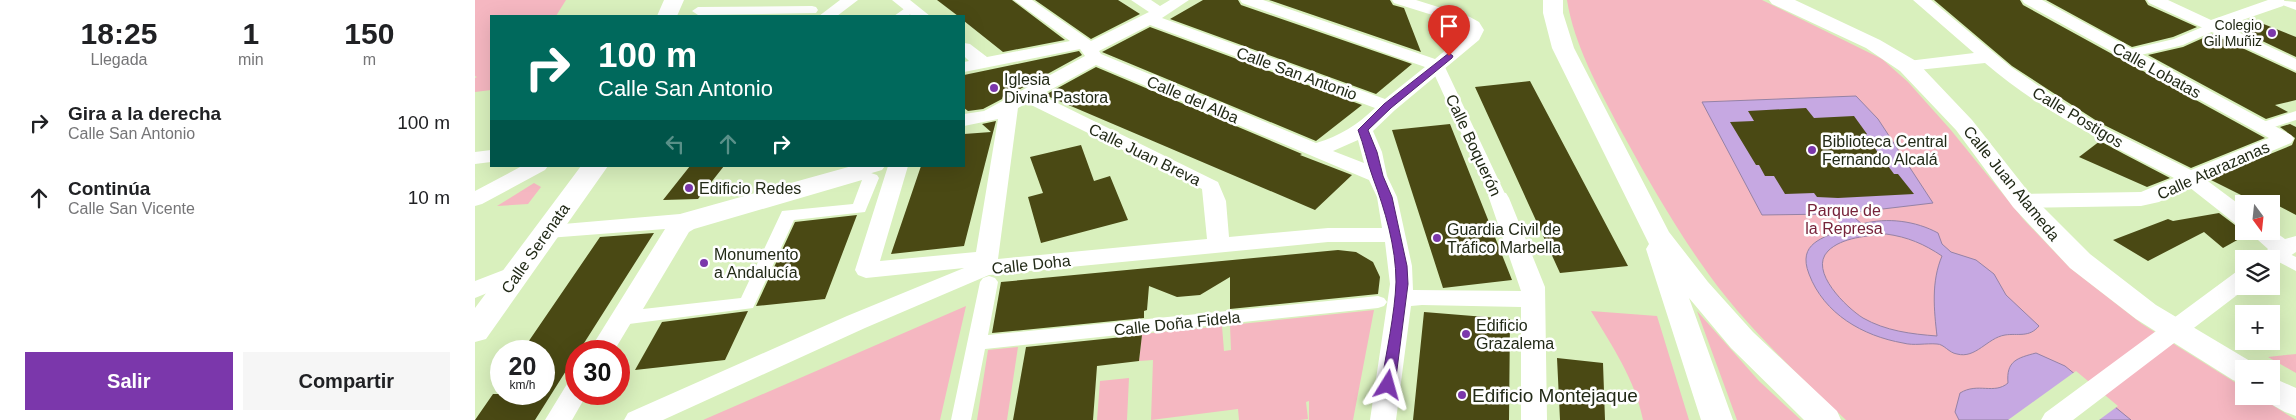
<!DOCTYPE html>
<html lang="es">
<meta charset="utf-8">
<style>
:root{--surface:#fff;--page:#f6f6f6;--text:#202124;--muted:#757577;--accent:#7b37ab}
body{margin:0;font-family:Helvetica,sans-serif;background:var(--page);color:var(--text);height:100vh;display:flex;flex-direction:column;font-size:19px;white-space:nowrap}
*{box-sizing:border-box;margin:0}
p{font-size:16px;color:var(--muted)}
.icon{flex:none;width:28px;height:28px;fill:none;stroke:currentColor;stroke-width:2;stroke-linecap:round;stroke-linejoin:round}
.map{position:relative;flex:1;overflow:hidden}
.details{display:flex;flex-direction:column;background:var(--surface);width:475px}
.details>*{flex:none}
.guide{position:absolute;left:15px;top:15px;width:475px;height:152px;border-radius:0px;box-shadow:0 5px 20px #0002;background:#00695c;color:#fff;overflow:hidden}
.needle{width:32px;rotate:165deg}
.fabs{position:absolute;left:1760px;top:195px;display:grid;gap:10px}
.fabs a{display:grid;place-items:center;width:45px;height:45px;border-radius:0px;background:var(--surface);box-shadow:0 5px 20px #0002;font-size:25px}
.speed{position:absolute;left:15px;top:340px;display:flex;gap:10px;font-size:25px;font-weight:700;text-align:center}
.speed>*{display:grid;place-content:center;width:65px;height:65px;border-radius:50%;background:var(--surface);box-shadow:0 5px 20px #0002;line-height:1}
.speed small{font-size:12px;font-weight:400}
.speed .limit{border:8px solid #d22;background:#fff;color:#111}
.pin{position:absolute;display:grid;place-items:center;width:42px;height:42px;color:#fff;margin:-51px -21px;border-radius:50% 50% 50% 0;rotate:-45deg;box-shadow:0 0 5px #0007}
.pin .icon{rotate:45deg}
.me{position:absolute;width:55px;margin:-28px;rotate:8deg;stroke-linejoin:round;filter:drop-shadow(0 0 4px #0008)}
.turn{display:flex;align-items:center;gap:18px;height:105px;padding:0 25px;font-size:22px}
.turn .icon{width:65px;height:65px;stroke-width:2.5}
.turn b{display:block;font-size:35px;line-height:42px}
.lanes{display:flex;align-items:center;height:48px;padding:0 25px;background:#0003;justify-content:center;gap:25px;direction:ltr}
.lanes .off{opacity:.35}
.eta{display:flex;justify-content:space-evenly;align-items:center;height:85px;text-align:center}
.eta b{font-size:30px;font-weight:800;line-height:35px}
.cta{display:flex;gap:10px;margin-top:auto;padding:10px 25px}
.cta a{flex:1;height:58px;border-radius:0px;background:var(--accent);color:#fff;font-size:20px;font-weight:800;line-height:58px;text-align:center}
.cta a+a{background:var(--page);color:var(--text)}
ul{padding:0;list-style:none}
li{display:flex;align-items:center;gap:15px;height:75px;padding:0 25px}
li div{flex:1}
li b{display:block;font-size:19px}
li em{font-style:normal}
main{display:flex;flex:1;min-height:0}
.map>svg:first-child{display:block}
.green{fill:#f5b7c1}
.water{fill:#c6a8e2;stroke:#9582a5;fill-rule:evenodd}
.pier{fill:#d9f0bd}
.building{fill:#4a4914}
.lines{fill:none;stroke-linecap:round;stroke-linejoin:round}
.pedestrian{fill:#fff;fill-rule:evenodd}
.minor{fill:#fff;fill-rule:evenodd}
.tertiary{fill:#fff;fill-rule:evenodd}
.secondary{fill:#fff;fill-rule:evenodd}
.route{fill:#7b37ab;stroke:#50246f}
.poi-dot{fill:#7b37ab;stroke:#fff;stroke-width:2}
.labels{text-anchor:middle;stroke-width:5;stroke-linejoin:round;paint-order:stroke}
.far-poi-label{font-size:14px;fill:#222a17;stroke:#fff;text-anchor:end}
.street-label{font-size:16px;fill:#222a17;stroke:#fff}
.poi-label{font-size:16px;fill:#222a17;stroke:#fff;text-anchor:start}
.park-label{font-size:16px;fill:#76233a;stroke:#fff}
.near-poi-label{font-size:19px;fill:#222a17;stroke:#fff;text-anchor:start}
</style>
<main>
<section class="details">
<div class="eta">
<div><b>18:25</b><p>Llegada</p></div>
<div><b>1</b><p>min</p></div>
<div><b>150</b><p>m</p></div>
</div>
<ul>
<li><svg class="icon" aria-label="right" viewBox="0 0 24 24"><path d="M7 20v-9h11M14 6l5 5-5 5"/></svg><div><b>Gira a la derecha</b><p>Calle San Antonio</p></div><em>100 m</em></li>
<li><svg class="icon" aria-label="ahead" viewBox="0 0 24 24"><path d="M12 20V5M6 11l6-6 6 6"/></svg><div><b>Continúa</b><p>Calle San Vicente</p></div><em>10 m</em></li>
</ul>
<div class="cta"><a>Salir</a><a>Compartir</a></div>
</section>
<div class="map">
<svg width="1821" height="420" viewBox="0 0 1821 420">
<rect width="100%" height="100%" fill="#d9f0bd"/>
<!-- green -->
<path class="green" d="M0 0H91L81 16H16V90L0 92V78L2 77 0 76Z
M1092 0H1287L1407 59 1433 82 1475 129 1549 220 1595 268 1667 324 1769 388V396H1783L1821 420H1371C1319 371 1265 321 1225 262 1195 219 1170 174 1145 129 1124 89 1099 45 1092 0Z
M59 183 66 187 53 204 22 206Z
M491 306 465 420H228Z
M899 310 878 420H834V401L831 402 833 419 825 420H764L763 409 676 420 678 360 664 361 667 334 747 326 749 351 756 350 755 325Z
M1116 311 1182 316 1214 420H1168C1160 379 1137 346 1116 311Z
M1222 311 1284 381 1326 420H1262Z
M543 347 532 420H502L513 350Z
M1821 354V373L1793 357Z
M654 378 652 420H622L625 381Z"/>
<!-- water -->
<path class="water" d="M1381 96 1403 119 1458 203 1374 213 1387 224C1412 217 1441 221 1463 233L1467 244 1476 252 1501 260 1519 274 1531 295 1564 326C1554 338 1543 333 1530 335 1512 338 1501 359 1482 354 1474 353 1469 344 1462 344 1451 343 1439 346 1428 343 1388 336 1349 314 1334 274 1322 243 1348 238 1369 229L1358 214 1287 215 1227 102ZM1411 234C1433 237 1449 244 1467 256 1456 282 1459 310 1462 336 1436 334 1411 331 1388 318 1372 308 1333 271 1353 251 1367 237 1393 236 1411 234Z
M1561 353 1590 366 1656 420H1484L1480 412 1485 393C1503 382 1519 395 1533 383 1531 361 1542 358 1561 353Z"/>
<!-- pier -->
<path class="pier" d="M1601 371 1643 406 1624 420H1533Z"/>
<!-- building -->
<path class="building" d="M462 0H537L590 40 528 52 489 21V16H483Z
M560 0H643L665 14 616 39Z
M728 0H763L766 5 937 64 901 94 695 19Z
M794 0H915L918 5 929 8 946 52Z
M1459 0H1545L1548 5 1790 138 1716 168 1625 123 1583 96 1537 66Z
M1571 0H1670L1673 5 1722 27 1698 37 1657 47Z
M1776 19 1821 37V57L1758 27 1759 25Z
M675 27 887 105 841 141 627 52Z
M1737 34 1821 73V100L1800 105 1813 112 1791 119 1673 55 1708 47Z
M604 51 607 55 534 95 531 87 527 99 508 109 493 111 489 108V75Z
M621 67 827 154 825 155 877 175 840 210 570 95Z
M1055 81 1153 266 1085 273 1000 87Z
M1331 108 1339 118 1379 116 1392 134 1390 135 1419 174H1423L1439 194 1363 198 1342 197 1339 193 1310 194 1299 176H1290L1284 165H1281L1255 122 1279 121 1273 111Z
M521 121 489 246 416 254 446 166H489V134L516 132 507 124Z
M975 124 1037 280 968 288 917 130Z
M1815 124 1821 127V215L1794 201 1784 204 1734 179 1817 145 1820 138 1805 127Z
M1625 141 1649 154 1695 178 1672 187 1604 157Z
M606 145 619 181 635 176 653 220 566 243 553 197 568 193 555 157Z
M215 166H249L223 199 188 200Z
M1744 213 1760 225 1769 228V231L1773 234 1748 248 1729 232 1673 261 1638 240 1693 219 1698 221Z
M382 215 350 299 281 306 320 222Z
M179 233 104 351H101V355L60 420H0L18 394H69V351H47L125 237Z
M863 250 881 252 898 262 905 277 903 294 755 309V277L725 295 702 297 674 286 672 310 669 311V318L517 333 526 282Z
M273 311 250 360 160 370 187 322Z
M949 312 1035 319 1034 420H938Z
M667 335 664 361 622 366 618 420H538L551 347Z
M1082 358 1128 363 1130 420H1085Z"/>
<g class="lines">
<!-- pedestrian -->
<path class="pedestrian" d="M1800 0 1821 2V10L1802 3Z
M436 4 442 8 433 16H419Z
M337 6 341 7 343 10 341 13 223 15 217 11 223 7Z
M1737 23 1741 24 1743 27 1741 30 1708 45 1653 58 1646 54 1648 51 1699 39Z
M962 61 969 65 1032 198 1030 202H1018L1016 198 955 65Z
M1821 111V120L1787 131 1780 127 1782 124Z
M387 170 402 175 404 178 390 212 319 220 278 308 154 324 148 322 145 317 202 224ZM387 180 378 204 307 211 266 298 168 309 214 232 219 229Z
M1802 248 1821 257V271L1796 258 1793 254 1796 250Z
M514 276 520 278 523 282 513 335 903 296 909 298 912 302 909 306 903 308 510 349 496 420H476L505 282 508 278Z"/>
<!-- minor -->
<path class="minor" d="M365 0H383L362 16H344Z
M417 0H435L455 16H437Z
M539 0H557L616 41 674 12 656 0H676L685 6 695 0H714L687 18 910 99 950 67 767 3 765 0H788L960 59 991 33 992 28 983 23 919 3 917 0H941L995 17 1004 22 1009 30 1004 40 920 110 898 131 907 152 912 176 922 197 937 266 938 290 1046 291 1014 198 1017 193 1024 192 1031 193 1034 198 1070 287 1072 420H1046V307L947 305 936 306 921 420H895L915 284 910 242H853L514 275 390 328 188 420H149L153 413 372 316 489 268 391 278 383 275 380 270 413 166H433L405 261 501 252 523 119 489 126V114L509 111 610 56 605 49 489 72V62L494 61 489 56V43L495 44 512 57 595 41ZM675 25 900 108C882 125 865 136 841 143L626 54 624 51ZM621 65 894 180 902 197 907 228H853L754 237 751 201 743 182 566 95ZM552 103 727 189 732 239 523 259 543 108ZM883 140 889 163 858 151Z
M1438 0H1456L1536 67 1582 98 1624 125 1716 170 1794 138 1549 3 1547 0H1567L1816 135 1819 139 1816 143 1730 179 1769 208V226L1761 224 1714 187 1684 202 1666 206 1547 208 1540 206 1536 201 1540 196 1547 194 1666 192 1699 178C1633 144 1566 111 1510 63L1433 71 1427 70 1424 66 1427 62 1433 61 1499 53Z
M1672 0H1693L1736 20 1793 0H1809L1810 3 1808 6 1750 26 1821 59V71L1674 3Z
M16 150V162L0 164V152Z
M47 166H73L70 170 7 204 0 206V191Z
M377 166H410L407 170 214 226 139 351H114L190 229 73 238 65 236 62 231 65 226 205 214Z
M1796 229 1810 239 1821 236V252L1803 264 1796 266V259H1784L1793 249 1773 231H1796Z
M44 264 52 267 55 272 52 277 0 298V281Z
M1769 270V286H1774L1598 420H1566L1570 413 1761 272Z
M101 381V394H112L97 420H70L92 384Z"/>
<!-- tertiary -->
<path class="tertiary" d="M1068 0H1088V13L1099 48 1194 232 1233 282 1278 332 1362 411 1366 420H1329L1256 348 1214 298 1258 420H1226L1171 249 1174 244 1077 48 1068 13Z
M1294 0H1320L1405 40 1441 61 1497 120 1556 195 1615 254 1681 305 1780 364 1783 369H1769V384L1758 380 1661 319 1595 268 1538 207 1481 130 1425 71 1391 48 1297 4Z
M1796 377 1821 388V416L1810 412 1785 398 1784 396H1796Z"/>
<!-- secondary -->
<path class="secondary" d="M189 0H209L202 16H182Z
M106 166H133L11 339 0 342V308Z"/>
</g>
<!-- route -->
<path class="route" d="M974 53 978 56 977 58 916 108 893 130 902 152 908 176 917 197 932 266 933 284 920 385 918 389H908L906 385C911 354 920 313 921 282 921 247 910 210 898 178 892 162 889 145 883 130L909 104Z"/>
<!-- markers -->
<g class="poi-dot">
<circle cx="1797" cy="33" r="5"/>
<circle cx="519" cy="88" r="5"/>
<circle cx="1337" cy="150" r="5"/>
<circle cx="214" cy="188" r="5"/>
<circle cx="962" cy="238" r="5"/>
<circle cx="229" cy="263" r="5"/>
<circle cx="991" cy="334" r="5"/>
<circle cx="987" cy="395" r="5"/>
</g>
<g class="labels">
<!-- far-poi labels -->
<g class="far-poi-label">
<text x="1787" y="30">Colegio<tspan x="1787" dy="16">Gil Muñiz</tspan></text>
</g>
<!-- street labels -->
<g class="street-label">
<text transform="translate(1682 70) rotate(29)" y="6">Calle Lobatas</text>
<text transform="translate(822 73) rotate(20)" y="6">Calle San Antonio</text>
<text transform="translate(718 99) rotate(23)" y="6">Calle del Alba</text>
<text transform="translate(1603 117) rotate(31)" y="6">Calle Postigos</text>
<text transform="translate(999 145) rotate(65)" y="6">Calle Boquerón</text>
<text transform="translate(670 154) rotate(26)" y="6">Calle Juan Breva</text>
<text transform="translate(1738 170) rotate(-24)" y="6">Calle Atarazanas</text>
<text transform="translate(1537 183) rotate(51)" y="6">Calle Juan Alameda</text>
<text transform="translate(60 248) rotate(-55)" y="6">Calle Serenata</text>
<text transform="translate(556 264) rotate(-6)" y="6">Calle Doha</text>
<text transform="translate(702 323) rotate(-6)" y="6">Calle Doña Fidela</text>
</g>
<!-- poi labels -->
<g class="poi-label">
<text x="529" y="85">Iglesia<tspan x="529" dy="18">Divina Pastora</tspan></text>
<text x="1347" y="147">Biblioteca Central<tspan x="1347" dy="18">Fernando Alcalá</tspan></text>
<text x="224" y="194">Edificio Redes</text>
<text x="972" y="235">Guardia Civil de<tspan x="972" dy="18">Tráfico Marbella</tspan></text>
<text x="239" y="260">Monumento<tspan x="239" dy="18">a Andalucía</tspan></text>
<text x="1001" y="331">Edificio<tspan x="1001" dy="18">Grazalema</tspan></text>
</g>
<!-- park labels -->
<g class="park-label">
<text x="1369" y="216">Parque de<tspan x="1369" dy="18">la Represa</tspan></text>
</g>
<!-- near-poi labels -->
<g class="near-poi-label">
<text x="997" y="402">Edificio Montejaque</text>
</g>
</g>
</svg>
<div class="fabs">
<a><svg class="needle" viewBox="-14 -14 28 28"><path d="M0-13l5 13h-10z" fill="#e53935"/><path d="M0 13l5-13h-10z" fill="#757577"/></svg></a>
<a><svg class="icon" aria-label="layers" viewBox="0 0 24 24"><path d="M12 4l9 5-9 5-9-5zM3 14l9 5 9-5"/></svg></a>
<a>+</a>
<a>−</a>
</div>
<div class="speed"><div>20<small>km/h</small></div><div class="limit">30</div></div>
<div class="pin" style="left:974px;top:56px;background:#d93025"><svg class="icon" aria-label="arrive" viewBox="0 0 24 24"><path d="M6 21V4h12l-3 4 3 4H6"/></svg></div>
<svg class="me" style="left:913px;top:385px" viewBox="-20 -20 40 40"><path d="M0-17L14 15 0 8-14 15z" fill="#7b37ab" stroke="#fff" stroke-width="4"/></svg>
<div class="guide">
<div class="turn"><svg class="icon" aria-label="right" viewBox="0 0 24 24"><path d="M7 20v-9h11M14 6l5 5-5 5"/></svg><div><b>100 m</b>Calle San Antonio</div></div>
<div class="lanes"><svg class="icon off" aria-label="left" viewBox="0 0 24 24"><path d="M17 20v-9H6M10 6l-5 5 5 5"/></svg><svg class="icon off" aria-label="ahead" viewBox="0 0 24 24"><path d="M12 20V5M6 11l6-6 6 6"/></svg><svg class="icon" aria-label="right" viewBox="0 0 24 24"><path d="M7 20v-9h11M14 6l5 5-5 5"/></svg></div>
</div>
</div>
</main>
